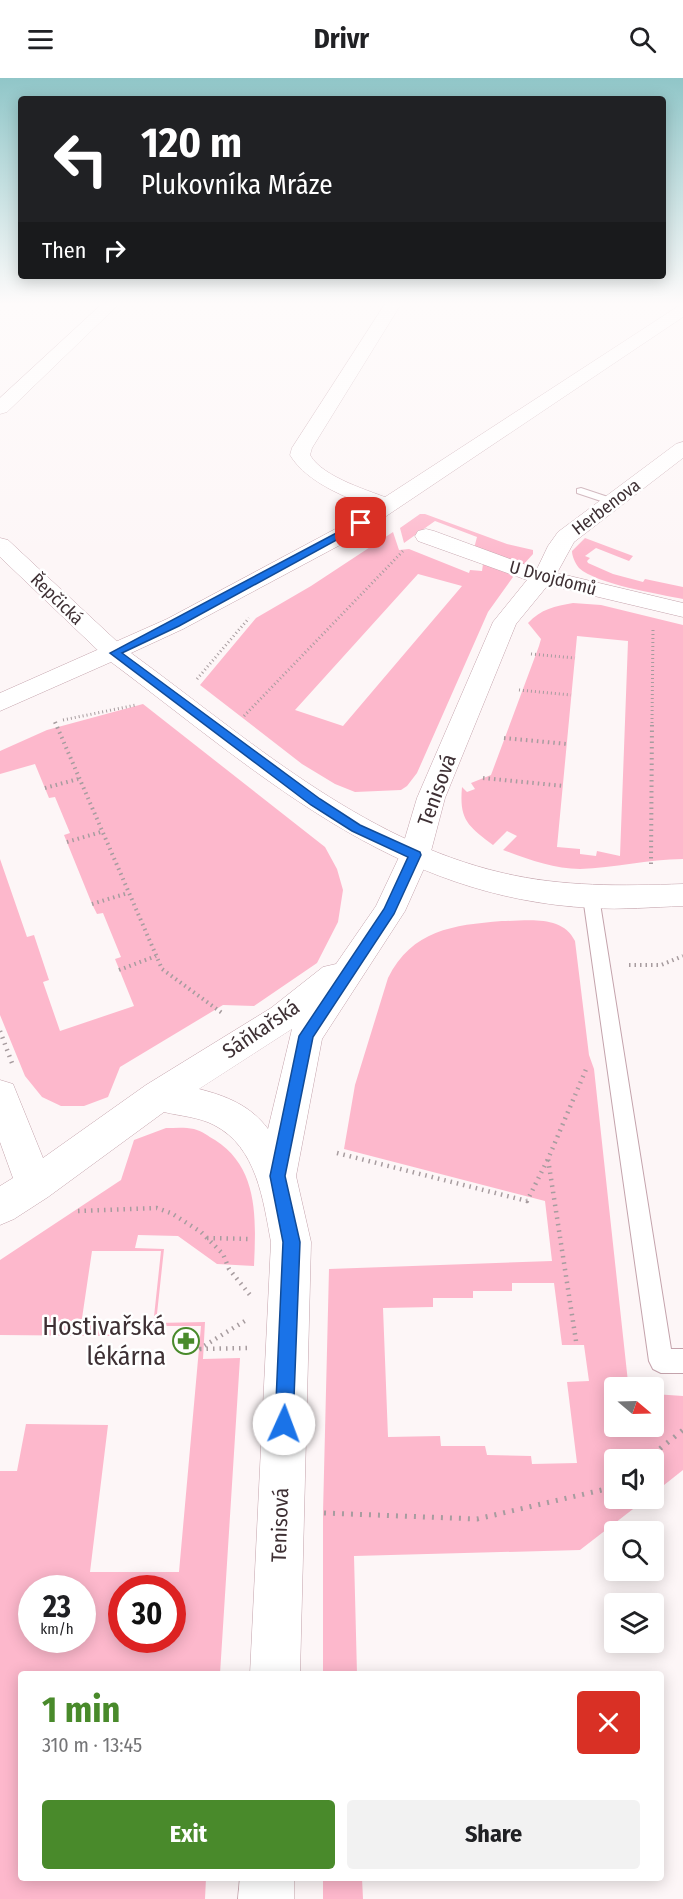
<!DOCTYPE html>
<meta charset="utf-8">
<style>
:root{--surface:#fff;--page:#f2f2f2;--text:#202124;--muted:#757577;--accent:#498a2b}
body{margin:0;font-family:"Fira Sans Condensed",sans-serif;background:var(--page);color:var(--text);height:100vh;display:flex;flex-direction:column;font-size:22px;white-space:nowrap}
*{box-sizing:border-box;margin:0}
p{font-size:20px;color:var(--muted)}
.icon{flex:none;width:33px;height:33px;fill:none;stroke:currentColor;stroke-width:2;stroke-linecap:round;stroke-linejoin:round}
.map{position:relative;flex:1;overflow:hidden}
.drawer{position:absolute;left:18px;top:1593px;width:646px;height:210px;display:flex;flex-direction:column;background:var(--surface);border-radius:6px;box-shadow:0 3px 15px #0003}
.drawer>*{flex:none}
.hud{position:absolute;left:18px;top:18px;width:648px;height:183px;border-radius:6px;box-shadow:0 3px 15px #0003;background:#202124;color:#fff;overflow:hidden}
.needle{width:39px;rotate:109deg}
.tools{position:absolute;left:604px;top:1299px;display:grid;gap:12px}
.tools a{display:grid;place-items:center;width:60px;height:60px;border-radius:6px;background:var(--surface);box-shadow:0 3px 15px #0003;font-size:30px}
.speed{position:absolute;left:18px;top:1497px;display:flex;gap:12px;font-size:30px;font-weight:700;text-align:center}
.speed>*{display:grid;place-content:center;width:78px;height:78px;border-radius:50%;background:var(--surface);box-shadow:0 3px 15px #0003;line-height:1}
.speed small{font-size:15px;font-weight:400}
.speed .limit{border:9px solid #d22;background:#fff;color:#111}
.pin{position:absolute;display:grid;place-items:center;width:51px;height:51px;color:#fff;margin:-26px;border-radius:12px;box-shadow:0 3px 9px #0006}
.me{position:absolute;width:66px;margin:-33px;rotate:2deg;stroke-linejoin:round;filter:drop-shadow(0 0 4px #0008)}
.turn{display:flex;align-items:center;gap:21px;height:126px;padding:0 24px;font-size:27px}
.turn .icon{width:78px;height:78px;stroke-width:2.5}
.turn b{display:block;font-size:42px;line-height:51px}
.then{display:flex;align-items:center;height:57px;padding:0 24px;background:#0003;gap:12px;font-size:22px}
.round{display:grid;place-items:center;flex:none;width:63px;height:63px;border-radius:6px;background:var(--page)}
.headline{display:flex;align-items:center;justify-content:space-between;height:102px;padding:0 24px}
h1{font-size:36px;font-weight:700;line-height:45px;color:var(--accent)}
.cta{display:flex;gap:12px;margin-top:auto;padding:12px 24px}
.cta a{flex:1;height:69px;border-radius:6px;background:var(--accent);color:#fff;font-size:24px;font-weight:700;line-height:69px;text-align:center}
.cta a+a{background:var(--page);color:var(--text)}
header{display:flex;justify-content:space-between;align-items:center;height:78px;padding:0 24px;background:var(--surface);font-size:27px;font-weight:700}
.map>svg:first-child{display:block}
.green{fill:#fdb8cc;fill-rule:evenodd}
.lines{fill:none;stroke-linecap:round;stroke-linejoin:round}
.service-casing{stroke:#c4a3ac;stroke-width:2}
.minor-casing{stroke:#c4a3ac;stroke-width:1}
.tertiary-casing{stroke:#c4a3ac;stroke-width:1}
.path-far3{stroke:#a79c9f;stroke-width:3;stroke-dasharray:1 3;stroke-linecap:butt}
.path-far2{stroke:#a79c9f;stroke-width:4;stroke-dasharray:1.5 4;stroke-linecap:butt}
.path-far1{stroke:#a79c9f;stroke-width:4.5;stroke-dasharray:1.5 5;stroke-linecap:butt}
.path{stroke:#a79c9f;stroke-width:5;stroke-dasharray:2 7;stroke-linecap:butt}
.service{fill:#fff;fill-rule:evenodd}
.minor{fill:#fff;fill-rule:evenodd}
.tertiary{fill:#fff;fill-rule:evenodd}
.route{fill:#1a73e8;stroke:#114b97;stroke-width:1.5}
.labels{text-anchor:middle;stroke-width:5;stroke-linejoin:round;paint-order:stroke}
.far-street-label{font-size:18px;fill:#3e3034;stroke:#fff}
.street-label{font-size:21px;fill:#3e3034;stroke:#fff}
.near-poi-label{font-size:26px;fill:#3e3034;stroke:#fff;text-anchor:end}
</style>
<header><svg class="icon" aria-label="menu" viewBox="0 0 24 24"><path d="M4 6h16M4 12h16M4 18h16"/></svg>Drivr<svg class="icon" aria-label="search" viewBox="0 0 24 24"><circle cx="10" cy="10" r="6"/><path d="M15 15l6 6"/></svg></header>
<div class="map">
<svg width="683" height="1821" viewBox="0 0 683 1821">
<rect width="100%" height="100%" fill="#fdf6f7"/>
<!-- green -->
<path class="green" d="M420 436H425L507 466 533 472V476L514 497 511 496 513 499 488 534 417 695 407 708 401 712 355 714 335 706 302 686 200 607 256 540 311 508 393 454 399 472 409 471 469 495 470 492 482 493 483 486 471 482 477 459 435 443 404 465 400 450ZM418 496 462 508 343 648 295 632Z
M585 460 633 478 629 483 596 470 585 478 590 480 587 483 588 485 613 496 643 504 645 501 683 509V521C659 516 596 506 579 490 575 485 572 478 572 473Z
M573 525 601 527 683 547V781C648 781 614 790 580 791 554 791 527 781 503 772L517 758 507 753 493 767C468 748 459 742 462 709L467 714 475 711 471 705 491 697 539 568 541 561 528 545C541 531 555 528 573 525ZM577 558 628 563 620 778 597 773 596 778 580 776V771L557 769Z
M143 626 325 769 337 791 343 812 338 844 317 885 254 928 223 927 120 989 108 1019 84 1028H61L42 1019 25 998 0 937V781L27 859 34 857 49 902 43 904 60 953 134 928 115 881 121 879 103 835 97 836 92 826 64 757 70 755 55 719 49 720 35 686 0 696V673L47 652Z
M502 843C527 843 562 836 575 863L589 977 594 991 628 1304 637 1309 615 1310V1348H654V1316L683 1318V1392L654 1415V1382H615V1420L646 1421 580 1472 354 1478 357 1596H323V1435L329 1191 552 1183 545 1123 344 1071 355 1007 388 900C412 852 453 847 502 843ZM512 1205H554L562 1267H584L589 1303 567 1304 577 1385 532 1386 531 1378 487 1377 485 1368H441L440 1358 388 1359 383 1230 433 1229V1220H473V1213H512Z
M166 1050C175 1050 185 1049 194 1051 202 1053 208 1058 215 1062 259 1090 256 1141 254 1188L217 1186 178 1158 138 1157 135 1170 164 1171 156 1245 205 1244 203 1281 240 1280 220 1596H21V1800H206L205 1821H0V1393H17L26 1346 108 1347 90 1494H179L201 1248H153L161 1173H92L81 1247 113 1248 111 1258 0 1257V1182L121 1102 134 1062ZM32 1510H82V1562H32ZM122 1510H172V1562H122Z
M323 1800H362L363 1821H323Z"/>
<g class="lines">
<defs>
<path id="service" d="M581 410 617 422 619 424 613 427 577 415V411Z
M591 813 597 815 599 819 671 1271H683V1295H661L653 1291 649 1283 583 819 585 815Z"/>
<path id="minor" d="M102 226H119L7 334 0 336V320Z
M385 226H401L312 370 310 377C323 400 371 413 395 423L399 427 395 431 388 433C356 425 307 406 290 377L292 370Z
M683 364V380L574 464 557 495 683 525V539L548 507 516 546 445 720 430 777 405 833 322 961 296 1098 311 1164 300 1596H250L271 1164C263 1122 257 1069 214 1047 199 1039 180 1038 164 1034L48 1119 14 1141 0 1147V1108L13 1100 0 1064V1002L13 1006 43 1080 146 1007 271 930 323 889 336 886 376 828 400 777 417 720 493 544 527 502 418 463 415 458 418 453 426 451 434 453 537 491 548 468 558 454 676 366ZM292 951 268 1051C251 1028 227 1018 199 1011Z
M0 460 8 462 124 570 127 575 124 580 115 582 106 580 0 479Z
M240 1800H294V1821H238Z"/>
<path id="tertiary" d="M683 227V239L355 459 183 551 131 575C246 659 360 762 503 795 563 809 622 808 683 806V828C653 829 622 832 592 830 393 820 262 697 111 584L0 633V615L167 541 339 449 677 229Z"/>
</defs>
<!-- service casing -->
<use href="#service" class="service-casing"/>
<!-- minor casing -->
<use href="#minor" class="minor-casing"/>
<!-- tertiary casing -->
<use href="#tertiary" class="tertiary-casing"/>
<!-- path-far3 -->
<path class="path-far3" d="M531 576 575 580
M197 601 249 540
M519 612 571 617
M244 638 403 473
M63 642 136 627
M652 645 653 551"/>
<!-- path-far2 -->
<path class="path-far2" d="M55 644 162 891 222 935
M504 660 567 666
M483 700 564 708
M45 710 78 701
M67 764 101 754
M651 786 652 643
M92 826 128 815
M629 887H661L683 878
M119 892 156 878"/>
<!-- path-far1 -->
<path class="path-far1" d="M0 953 12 985
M337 1075 527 1123 548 1081
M78 1133 157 1130 171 1135 201 1154 223 1176 229 1191 250 1217
M207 1160 251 1161
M576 1263 548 1081 587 989
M199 1271 248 1241
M200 1271 249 1270"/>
<!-- path -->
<path class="path" d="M646 1382 683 1352
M324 1435 477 1441 606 1411 615 1404"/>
<!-- service -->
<use href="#service" class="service"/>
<!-- minor -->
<use href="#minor" class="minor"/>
<!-- tertiary -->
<use href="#tertiary" class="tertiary"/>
</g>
<!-- sky -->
<linearGradient id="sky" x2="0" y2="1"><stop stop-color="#90c6c8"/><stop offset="0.47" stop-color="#fefbfb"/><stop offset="1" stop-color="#fefbfb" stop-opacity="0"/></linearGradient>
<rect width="683" height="481" fill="url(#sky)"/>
<!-- route -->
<path class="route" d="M361 442 365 445 364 447 179 548 122 575 320 721 360 747 420 774 421 777 394 836 313 959 285 1098 300 1164 293 1346 291 1352 284 1355 278 1352 275 1346 283 1164 270 1098 299 958 384 831 408 779 352 753 311 727 110 575Z"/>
<!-- icons -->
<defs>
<symbol id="pharmacy-ring" viewBox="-11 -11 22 22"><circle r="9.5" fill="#fff" stroke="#498a2b" stroke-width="1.5"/><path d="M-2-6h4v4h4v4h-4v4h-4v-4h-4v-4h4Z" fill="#498a2b"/></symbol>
</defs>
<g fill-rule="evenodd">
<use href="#pharmacy-ring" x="171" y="1248" width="30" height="30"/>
</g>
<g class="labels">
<!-- far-street labels -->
<g class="far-street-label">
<text transform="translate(606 429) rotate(-37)" y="6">Herbenova</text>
<text transform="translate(553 500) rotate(15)" y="6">U Dvojdomů</text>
<text transform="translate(57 521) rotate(44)" y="6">Řepčická</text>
</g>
<!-- street labels -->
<g class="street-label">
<text transform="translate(437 712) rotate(-70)" y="7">Tenisová</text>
<text transform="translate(261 951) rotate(-34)" y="7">Sáňkařská</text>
<text transform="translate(280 1447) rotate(-88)" y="7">Tenisová</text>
</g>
<!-- near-poi labels -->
<g class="near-poi-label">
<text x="166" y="1257">Hostivařská<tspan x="166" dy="30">lékárna</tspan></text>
</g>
</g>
</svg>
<div class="tools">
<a><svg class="needle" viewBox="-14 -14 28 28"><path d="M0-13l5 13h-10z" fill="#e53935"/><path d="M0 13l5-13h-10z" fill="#757577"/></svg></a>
<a><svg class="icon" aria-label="sound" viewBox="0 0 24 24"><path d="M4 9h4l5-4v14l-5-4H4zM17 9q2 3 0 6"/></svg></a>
<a><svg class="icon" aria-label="search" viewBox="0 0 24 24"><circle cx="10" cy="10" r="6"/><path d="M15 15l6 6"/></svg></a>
<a><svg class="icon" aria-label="layers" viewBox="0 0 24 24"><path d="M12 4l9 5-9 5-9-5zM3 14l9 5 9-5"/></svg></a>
</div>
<div class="speed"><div>23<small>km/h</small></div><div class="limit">30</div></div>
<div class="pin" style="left:361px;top:445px;background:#d93025"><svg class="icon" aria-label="arrive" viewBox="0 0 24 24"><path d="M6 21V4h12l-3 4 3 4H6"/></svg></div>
<svg class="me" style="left:284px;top:1346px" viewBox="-20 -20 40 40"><circle r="19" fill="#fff"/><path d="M0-13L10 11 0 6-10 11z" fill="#1a73e8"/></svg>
<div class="hud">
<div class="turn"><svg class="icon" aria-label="left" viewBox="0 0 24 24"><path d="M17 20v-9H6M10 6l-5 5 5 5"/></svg><div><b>120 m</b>Plukovníka Mráze</div></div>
<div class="then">Then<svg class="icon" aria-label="right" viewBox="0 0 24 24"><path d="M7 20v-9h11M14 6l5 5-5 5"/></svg></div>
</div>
<section class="drawer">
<div class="headline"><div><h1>1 min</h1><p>310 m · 13:45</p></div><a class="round" style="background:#d93025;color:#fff"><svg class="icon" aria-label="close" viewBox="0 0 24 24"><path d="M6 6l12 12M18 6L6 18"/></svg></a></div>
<div class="cta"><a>Exit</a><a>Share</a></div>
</section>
</div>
